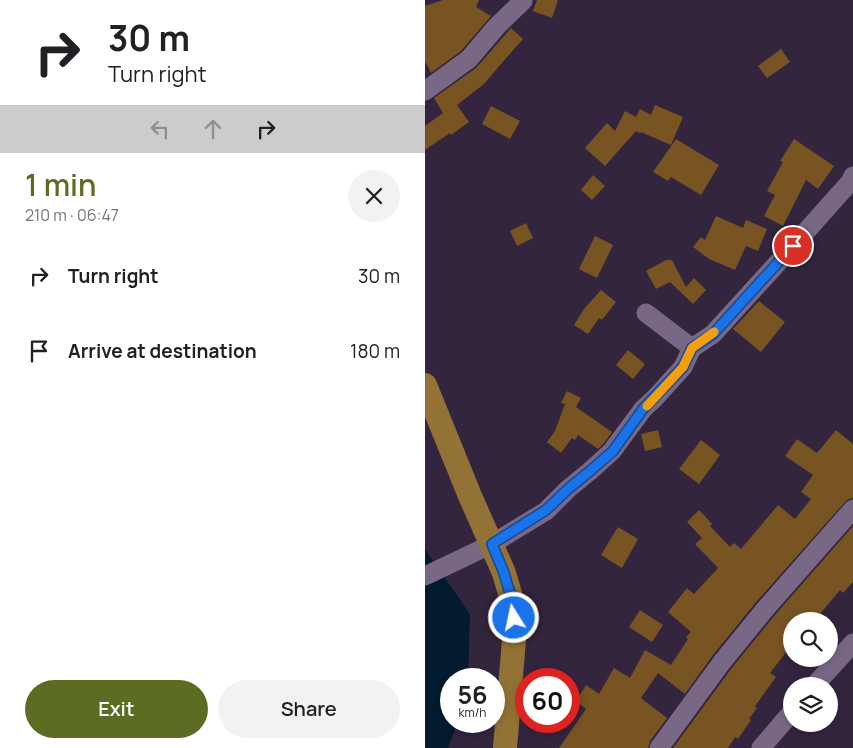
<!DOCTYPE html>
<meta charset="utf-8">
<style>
:root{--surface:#fff;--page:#f2f2f2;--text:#202124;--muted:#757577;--accent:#5c6c23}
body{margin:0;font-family:Manrope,sans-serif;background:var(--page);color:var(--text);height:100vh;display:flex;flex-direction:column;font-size:19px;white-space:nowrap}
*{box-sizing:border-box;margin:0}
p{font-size:16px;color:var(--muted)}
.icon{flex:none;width:28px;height:28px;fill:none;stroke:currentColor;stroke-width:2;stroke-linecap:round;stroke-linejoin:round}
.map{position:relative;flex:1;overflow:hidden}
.drawer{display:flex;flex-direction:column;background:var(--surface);width:425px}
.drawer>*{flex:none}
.guide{background:#fff;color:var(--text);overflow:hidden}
.tools{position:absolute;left:358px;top:612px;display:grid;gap:10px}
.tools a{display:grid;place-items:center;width:55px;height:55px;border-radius:50%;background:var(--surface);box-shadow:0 2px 8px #0003;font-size:25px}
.speed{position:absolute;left:15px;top:668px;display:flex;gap:10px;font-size:25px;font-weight:700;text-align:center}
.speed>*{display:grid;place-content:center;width:65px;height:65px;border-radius:50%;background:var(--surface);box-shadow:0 2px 8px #0003;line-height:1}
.speed small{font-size:12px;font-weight:400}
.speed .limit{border:8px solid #d22;background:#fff;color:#111}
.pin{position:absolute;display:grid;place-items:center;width:42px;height:42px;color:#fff;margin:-21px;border:2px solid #fff;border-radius:50%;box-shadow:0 1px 5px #0007}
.me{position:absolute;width:55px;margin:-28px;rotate:350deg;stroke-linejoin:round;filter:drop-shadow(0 0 4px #0008)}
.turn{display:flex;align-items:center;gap:18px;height:105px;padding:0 25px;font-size:22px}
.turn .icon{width:65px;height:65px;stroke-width:2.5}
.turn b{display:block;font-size:35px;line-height:42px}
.lanes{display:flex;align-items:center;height:48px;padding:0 25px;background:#0003;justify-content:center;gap:25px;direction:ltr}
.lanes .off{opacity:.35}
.round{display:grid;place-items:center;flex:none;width:52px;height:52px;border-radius:26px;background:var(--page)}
.head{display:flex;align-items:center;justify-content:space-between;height:85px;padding:0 25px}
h1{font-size:30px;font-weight:600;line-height:38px;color:var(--accent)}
.button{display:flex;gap:10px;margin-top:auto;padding:10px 25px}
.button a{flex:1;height:58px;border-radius:30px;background:var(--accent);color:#fff;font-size:20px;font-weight:600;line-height:58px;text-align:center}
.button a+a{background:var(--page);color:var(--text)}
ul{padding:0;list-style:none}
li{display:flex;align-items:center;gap:15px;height:75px;padding:0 25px}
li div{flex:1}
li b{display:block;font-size:19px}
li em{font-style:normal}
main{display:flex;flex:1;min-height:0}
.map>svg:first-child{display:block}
.water{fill:#021b2e}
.building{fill:#775421}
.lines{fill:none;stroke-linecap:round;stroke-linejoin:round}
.minor{stroke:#796885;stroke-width:19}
.major{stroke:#937335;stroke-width:24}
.route-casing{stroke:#114b97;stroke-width:12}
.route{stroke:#1a73e8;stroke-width:9}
.slow{stroke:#f59e0b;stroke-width:9}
</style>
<main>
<section class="drawer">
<div class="guide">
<div class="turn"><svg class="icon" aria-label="right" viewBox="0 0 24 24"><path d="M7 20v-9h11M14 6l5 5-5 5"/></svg><div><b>30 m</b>Turn right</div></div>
<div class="lanes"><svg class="icon off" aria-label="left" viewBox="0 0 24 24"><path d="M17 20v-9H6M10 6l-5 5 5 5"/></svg><svg class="icon off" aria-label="ahead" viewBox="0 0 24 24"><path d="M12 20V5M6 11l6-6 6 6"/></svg><svg class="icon" aria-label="right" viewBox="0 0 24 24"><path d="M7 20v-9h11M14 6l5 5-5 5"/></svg></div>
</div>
<div class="head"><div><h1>1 min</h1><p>210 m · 06:47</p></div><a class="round"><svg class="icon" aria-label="close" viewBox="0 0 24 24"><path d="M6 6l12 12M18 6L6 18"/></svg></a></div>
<ul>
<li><svg class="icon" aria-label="right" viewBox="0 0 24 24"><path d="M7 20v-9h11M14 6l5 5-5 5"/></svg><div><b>Turn right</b></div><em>30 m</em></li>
<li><svg class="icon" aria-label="arrive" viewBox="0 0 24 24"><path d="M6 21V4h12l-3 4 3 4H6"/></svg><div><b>Arrive at destination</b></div><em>180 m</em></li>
</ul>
<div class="button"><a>Exit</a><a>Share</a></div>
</section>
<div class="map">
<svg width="428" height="748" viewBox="0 0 428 748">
<rect width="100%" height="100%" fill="#34253e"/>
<!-- water -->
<path class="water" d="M0 549 45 614 43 679H26V721H33L23 748H0Z"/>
<!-- building -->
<path class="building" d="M18 0H54L51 7 66 16 36 51 6 73 0 61V6Z
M112 0H133L127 18 108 11Z
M86 28 98 39 76 64 59 84 32 105 44 122 26 135 25 133 0 150V126L18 113 9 98 51 68Z
M356 49 365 62 342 78 333 66Z
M230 105 258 117 246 145 216 132 215 133 211 131 180 166 160 148 182 123 190 131 200 111 211 117 215 109 226 115Z
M66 106 95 121 85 139 57 124Z
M251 139 294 165 276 195 246 177 243 181 228 172Z
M369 139 409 166 393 189 381 180 358 226 339 216 350 195 342 191 358 162 355 161Z
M168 175 180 186 167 200 156 190Z
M291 216 318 228 321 220 342 229 333 251 321 246 310 270 284 259 268 247 276 237 280 240Z
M101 223 108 238 92 246 85 231Z
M170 236 188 245 172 278 154 269Z
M241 260H247L261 287 269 278 281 290 268 304 245 282 231 289 221 271Z
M176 290 191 302 177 320 174 318 163 334 149 325 159 309Z
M334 301 360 322 336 352 308 329Z
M203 350 220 364 208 379 191 365Z
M142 391 156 398 151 407 187 432 179 443 173 449 153 435 150 440 147 438 136 453 122 442 130 431 140 404 136 403Z
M233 430 237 447 220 451 216 434Z
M411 430 428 444V498L424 499 420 502 332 601 288 655 260 694 233 673 216 698 242 718 225 741 223 748H134L161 709 151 701 161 685 174 694 189 668 205 678 220 650 246 665 263 639 261 637 266 632 243 612 262 588 269 594 293 568 270 544 277 538 262 522 274 510 287 524 285 526 305 547 309 543 316 549 353 505 370 519 386 499 376 492 388 475 360 456 372 439 392 453Z
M276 440 295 455 274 484 254 469Z
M428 526V582L418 593 415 590 395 614 404 621H366V646L345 673 351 677 330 706 332 708 324 719 326 720 313 739 310 737 303 748H248L306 669 350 615Z
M193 527 213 539 197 568 176 555Z
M215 610 238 625 227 642 204 627Z"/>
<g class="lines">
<!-- minor -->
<path class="minor" d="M0 91 44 59 72 26 98 1
M221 313 267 348
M0 576 67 544 121 511 143 489 165 471 187 451 218 409 230 398 258 367 267 348 288 334 368 246 425 182 428 176
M389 686 428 643
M234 748 297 662 341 608 428 509
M336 748 366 713"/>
<!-- major -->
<path class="major" d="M0 385 45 496 79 573 86 597 89 618V640L80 748"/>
</g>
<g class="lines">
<defs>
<path id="route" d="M89 618 86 597 79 573 67 544 121 510 143 489 165 471 188 451 218 409 258 367 267 348 288 334 368 246"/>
</defs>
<!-- route casing -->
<use href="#route" class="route-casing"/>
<!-- route -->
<use href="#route" class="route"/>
<!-- slow -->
<path class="slow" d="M222 406 258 367 267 348 289 332"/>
</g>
</svg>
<div class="tools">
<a><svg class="icon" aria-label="search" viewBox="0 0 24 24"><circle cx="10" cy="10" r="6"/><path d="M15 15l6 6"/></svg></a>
<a><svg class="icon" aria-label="layers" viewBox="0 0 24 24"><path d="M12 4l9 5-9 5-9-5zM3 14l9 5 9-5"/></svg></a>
</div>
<div class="speed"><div>56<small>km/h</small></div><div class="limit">60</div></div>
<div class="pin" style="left:368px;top:246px;background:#d93025"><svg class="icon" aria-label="arrive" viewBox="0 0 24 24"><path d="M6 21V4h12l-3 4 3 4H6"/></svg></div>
<svg class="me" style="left:89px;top:618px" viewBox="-20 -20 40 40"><circle r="17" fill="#1a73e8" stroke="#fff" stroke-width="3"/><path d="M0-11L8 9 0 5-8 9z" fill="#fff"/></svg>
</div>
</main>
